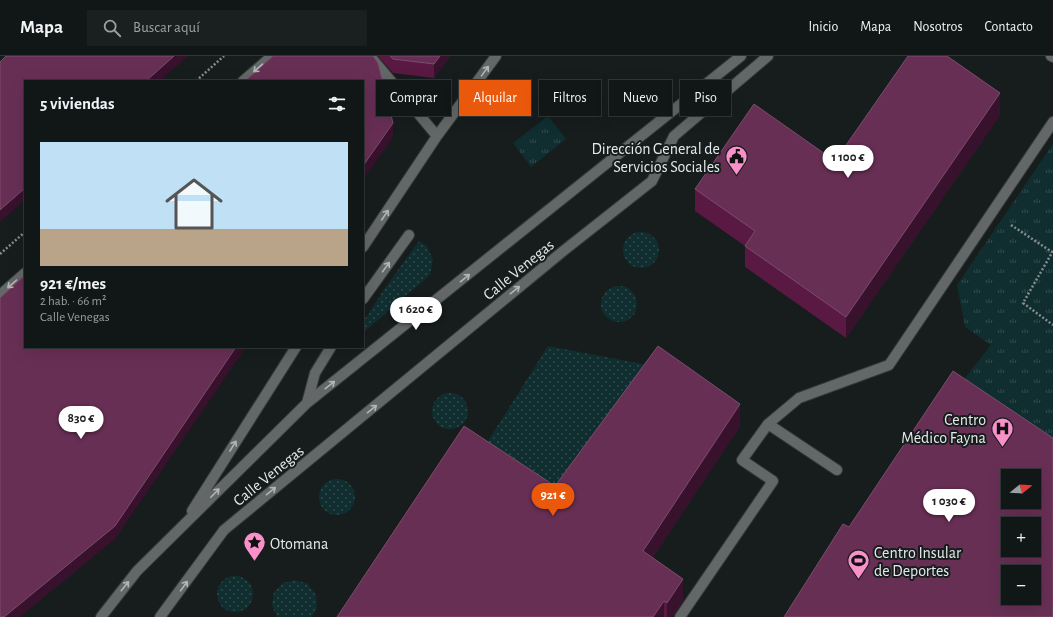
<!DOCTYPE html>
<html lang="es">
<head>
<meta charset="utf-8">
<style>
  :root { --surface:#111616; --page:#1a1f1f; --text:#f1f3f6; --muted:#9c9fa1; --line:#303535; --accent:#ea580c }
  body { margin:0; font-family:"Alegreya Sans",sans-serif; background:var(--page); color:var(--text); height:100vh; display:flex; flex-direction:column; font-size:15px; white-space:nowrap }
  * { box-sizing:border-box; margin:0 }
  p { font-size:13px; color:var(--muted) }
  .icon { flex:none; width:22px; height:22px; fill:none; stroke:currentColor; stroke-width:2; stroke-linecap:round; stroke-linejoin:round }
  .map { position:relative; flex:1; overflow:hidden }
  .details { position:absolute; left:24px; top:24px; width:340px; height:268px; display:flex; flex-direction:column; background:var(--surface); border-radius:0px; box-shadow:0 4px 16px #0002,0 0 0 1px var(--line) }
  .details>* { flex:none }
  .banner { position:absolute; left:376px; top:24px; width:380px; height:36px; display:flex; gap:8px }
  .needle { width:26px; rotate:72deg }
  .fabs { position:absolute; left:1001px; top:413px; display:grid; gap:8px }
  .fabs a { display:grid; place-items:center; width:40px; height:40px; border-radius:0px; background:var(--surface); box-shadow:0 4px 16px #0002,0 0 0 1px var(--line); font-size:20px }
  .price { position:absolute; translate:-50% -34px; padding:0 9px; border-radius:14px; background:#fff; color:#222; font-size:13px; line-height:26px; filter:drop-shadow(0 1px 2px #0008) }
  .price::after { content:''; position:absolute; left:50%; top:24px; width:12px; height:9px; margin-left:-6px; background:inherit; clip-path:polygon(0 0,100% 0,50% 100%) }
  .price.active { background:var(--accent); color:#fff }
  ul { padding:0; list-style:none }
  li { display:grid; align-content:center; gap:8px; height:212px; padding:0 16px }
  li span { display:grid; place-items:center; height:124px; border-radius:0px; color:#555 }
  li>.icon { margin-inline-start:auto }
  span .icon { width:72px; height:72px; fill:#fffc; stroke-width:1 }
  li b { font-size:17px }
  h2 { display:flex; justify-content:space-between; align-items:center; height:48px; padding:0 16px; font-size:17px }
  .chip { padding:0 14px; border-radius:0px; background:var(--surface); box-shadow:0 4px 16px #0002,0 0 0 1px var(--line); font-size:14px; line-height:36px }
  .chip.active { background:var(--accent); color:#fff }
  header { display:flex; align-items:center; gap:24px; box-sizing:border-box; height:56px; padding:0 20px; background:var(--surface); border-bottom:1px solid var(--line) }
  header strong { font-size:19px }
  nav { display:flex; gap:22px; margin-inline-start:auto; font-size:14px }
  .search { width:280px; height:36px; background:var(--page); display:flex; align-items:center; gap:10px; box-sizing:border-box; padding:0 14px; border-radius:0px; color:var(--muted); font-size:15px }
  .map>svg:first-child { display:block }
  .grass { fill:url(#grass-dots) }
  .park { fill:url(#park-tufts) }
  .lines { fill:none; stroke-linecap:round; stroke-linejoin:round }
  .minor-casing { stroke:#343a3a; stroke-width:12 }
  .path { stroke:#878c8c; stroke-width:2.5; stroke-dasharray:2 2; stroke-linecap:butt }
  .minor { stroke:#646767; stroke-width:10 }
  .wall { fill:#591943 }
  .shaded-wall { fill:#38112d }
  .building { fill:#682f55; stroke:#7b4c6c; fill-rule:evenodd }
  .oneway { stroke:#b1b5b5 }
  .labels { text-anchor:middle; stroke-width:4; stroke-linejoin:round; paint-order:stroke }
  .poi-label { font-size:16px; fill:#e5e9e9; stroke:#171d1d; text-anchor:end }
  .street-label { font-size:16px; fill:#e5e9e9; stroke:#171d1d }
</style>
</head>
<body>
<header>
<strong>Mapa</strong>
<div class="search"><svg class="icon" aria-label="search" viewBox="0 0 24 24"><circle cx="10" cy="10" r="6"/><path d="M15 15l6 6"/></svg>Buscar aquí</div>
<nav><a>Inicio</a><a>Mapa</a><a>Nosotros</a><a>Contacto</a></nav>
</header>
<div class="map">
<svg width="1053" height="561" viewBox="0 0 1053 561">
  <defs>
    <pattern id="grass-dots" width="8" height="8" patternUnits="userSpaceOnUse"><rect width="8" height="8" fill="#102e30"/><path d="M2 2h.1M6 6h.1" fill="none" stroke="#334c4e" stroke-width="1.8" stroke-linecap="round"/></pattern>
    <pattern id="park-tufts" width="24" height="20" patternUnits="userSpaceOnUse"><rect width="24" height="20" fill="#102e30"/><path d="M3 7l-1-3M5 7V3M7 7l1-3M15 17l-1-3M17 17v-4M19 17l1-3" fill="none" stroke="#334c4e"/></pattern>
  </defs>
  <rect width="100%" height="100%" fill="#171d1d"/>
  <path class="grass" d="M623 194a18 18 0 1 1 36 0a18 18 0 1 1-36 0Z
    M419,185L427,190L433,204L430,219L363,277V266L383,235Z
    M601 248a18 18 0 1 1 36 0a18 18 0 1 1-36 0Z
    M548,290L658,311L555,451L478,401Z
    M432 355a18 18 0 1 1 36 0a18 18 0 1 1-36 0Z
    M319 441a18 18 0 1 1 36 0a18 18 0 1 1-36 0Z
    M217 538a18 18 0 1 1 36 0a18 18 0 1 1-36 0Z
    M296,524L308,528L316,539L317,552L312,561H277L272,549L274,536L283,527Z"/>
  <path class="park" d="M548,60L566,83L531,111L513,87Z
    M1053,88V404L953,337L991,289L965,271L957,229Z"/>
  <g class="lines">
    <defs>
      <path id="minor" d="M370,0L437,80
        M1051,0L1053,1
        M243,25L272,0
        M363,191L437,80L496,0
        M0,239L25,217
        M363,243L409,179
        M307,347L315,317L331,291
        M837,414L768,368L799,342L889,309L1053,66
        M192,455L296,291
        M101,561L137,515L307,347L741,0
        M160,561L224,474L562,196L652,125L674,80L768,0
        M680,561L773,425L742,404L768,368"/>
    </defs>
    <use href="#minor" class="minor-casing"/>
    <path class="path" d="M196,25L224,0
      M1011,169L1052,196
      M1053,195L1023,247L1053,269
      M0,198L25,176"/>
    <use href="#minor" class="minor"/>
  </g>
  <path class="wall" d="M378,0H450L434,22L393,17Z
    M1000,59L846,282L745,211V190L695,155V133L835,105Z
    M740,370L653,501L683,544L672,561H337L555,430Z"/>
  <path class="shaded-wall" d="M174,0H188L160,25H146Z
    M440,0H450L434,22V8Z
    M1000,37V59L846,282V261Z
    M393,67V81L363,124V110Z
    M25,132V144L0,166V154Z
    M236,291H246L115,483L20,561H4Z
    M740,348V370L643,516V495Z
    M683,523V544L672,561H667V547Z
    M664,545V561H653Z"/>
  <path class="building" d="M6,0H174L146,25H25V132L0,154V6Z
    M273,0H373L378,7L393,67L363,110V25H245Z
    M390,0H440L434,8L393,3Z
    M908,0H947L1000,37L846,261L745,190L755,175L695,133L754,48L835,105Z
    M25,219V291H236L115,470L4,561H0V242Z
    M658,290L740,348L643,495L683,523L667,547L664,545L653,561H337L464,370L555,430Z
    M953,315L1053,382V561H784L843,468L849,471ZM1008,420H1034V446H1008ZM1008,468H1034V494H1008ZM1008,516H1034V542H1008Z"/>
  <defs><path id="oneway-shaft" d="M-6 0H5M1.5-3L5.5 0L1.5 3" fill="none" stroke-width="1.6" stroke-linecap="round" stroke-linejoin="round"/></defs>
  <g class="oneway">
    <use href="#oneway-shaft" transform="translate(258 12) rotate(139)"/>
    <use href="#oneway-shaft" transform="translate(485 15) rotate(-54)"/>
    <use href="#oneway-shaft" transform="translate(385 159) rotate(-56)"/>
    <use href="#oneway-shaft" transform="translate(386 211) rotate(-54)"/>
    <use href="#oneway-shaft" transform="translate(465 222) rotate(-39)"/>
    <use href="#oneway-shaft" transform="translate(12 228) rotate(139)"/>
    <use href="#oneway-shaft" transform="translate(515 234) rotate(-39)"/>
    <use href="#oneway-shaft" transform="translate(330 329) rotate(-38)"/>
    <use href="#oneway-shaft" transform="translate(372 353) rotate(-39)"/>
    <use href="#oneway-shaft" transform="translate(233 390) rotate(-58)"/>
    <use href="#oneway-shaft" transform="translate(271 435) rotate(-39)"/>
    <use href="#oneway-shaft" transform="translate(215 437) rotate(-45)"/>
    <use href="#oneway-shaft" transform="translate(125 530) rotate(-51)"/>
    <use href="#oneway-shaft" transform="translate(184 530) rotate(-54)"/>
  </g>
  <defs>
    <symbol id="civic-pin" viewBox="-11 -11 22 30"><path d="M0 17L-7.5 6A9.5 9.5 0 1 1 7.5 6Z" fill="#f990ca" stroke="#171d1d"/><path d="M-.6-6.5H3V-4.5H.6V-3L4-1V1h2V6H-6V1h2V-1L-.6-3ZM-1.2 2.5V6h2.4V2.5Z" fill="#111"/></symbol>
    <symbol id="hospital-pin" viewBox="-11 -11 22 30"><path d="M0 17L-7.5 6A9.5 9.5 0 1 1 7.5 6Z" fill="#f990ca" stroke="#171d1d"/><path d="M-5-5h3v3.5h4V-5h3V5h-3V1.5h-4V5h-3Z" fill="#111"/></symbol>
    <symbol id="sight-pin" viewBox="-11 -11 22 30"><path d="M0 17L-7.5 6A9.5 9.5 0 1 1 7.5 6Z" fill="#f990ca" stroke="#171d1d"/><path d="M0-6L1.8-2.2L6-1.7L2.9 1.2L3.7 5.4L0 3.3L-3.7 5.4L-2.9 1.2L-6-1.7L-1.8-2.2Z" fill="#111"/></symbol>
    <symbol id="stadium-pin" viewBox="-11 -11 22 30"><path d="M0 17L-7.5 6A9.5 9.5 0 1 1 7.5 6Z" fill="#f990ca" stroke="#171d1d"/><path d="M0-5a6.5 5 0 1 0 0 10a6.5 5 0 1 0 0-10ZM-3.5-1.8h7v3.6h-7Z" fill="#111"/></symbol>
  </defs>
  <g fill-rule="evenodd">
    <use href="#civic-pin" x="724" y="88" width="25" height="34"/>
    <use href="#hospital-pin" x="990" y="360" width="25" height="34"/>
    <use href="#sight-pin" x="242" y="474" width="25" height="34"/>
    <use href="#stadium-pin" x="846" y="492" width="25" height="34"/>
  </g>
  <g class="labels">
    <g class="poi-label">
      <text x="720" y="98">Dirección General de<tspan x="720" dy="18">Servicios Sociales</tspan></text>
      <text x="986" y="369">Centro<tspan x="986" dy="18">Médico Fayna</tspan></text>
      <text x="270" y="493" text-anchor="start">Otomana</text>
      <text x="874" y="502" text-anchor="start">Centro Insular<tspan x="874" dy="18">de Deportes</tspan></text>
    </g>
    <g class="street-label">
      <text transform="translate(518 213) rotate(-39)" y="6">Calle Venegas</text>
      <text transform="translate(268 419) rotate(-39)" y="6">Calle Venegas</text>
    </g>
  </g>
</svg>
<div class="fabs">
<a><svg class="needle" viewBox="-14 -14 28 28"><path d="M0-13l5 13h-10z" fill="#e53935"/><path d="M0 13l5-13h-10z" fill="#9c9fa1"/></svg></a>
<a>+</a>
<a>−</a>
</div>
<b class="price" style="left:848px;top:123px">1 100 €</b>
<b class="price" style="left:416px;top:275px">1 620 €</b>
<b class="price" style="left:81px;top:384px">830 €</b>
<b class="price active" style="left:553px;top:461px">921 €</b>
<b class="price" style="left:949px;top:467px">1 030 €</b>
<div class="banner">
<a class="chip">Comprar</a>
<a class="chip active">Alquilar</a>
<a class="chip">Filtros</a>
<a class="chip">Nuevo</a>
<a class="chip">Piso</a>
</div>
<section class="details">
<h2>5 viviendas<svg class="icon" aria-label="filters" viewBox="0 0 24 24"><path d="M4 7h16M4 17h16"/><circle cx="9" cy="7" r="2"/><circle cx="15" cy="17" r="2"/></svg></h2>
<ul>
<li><span style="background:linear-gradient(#bfe0f5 70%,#b9a48a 0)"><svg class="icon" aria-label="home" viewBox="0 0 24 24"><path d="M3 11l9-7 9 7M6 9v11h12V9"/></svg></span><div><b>921 €/mes</b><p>2 hab. · 66 m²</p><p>Calle Venegas</p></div></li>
</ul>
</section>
</div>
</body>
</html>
